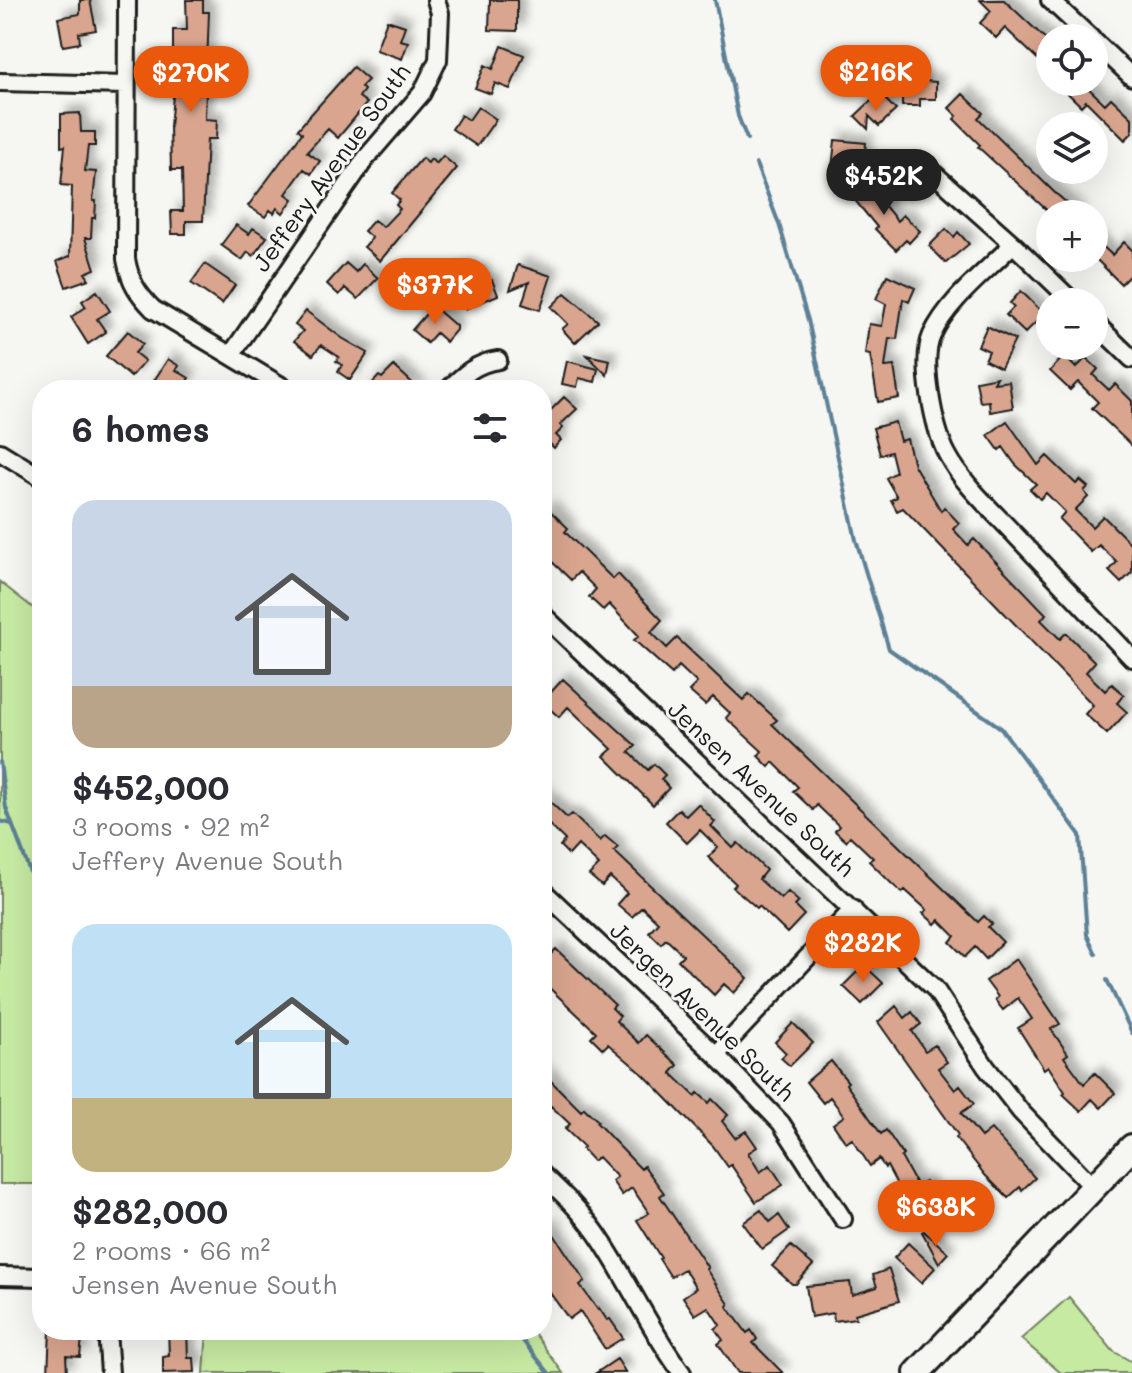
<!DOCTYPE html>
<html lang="en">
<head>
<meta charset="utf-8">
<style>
  :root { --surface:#fff; --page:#f2f2f3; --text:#2b2b33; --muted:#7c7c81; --accent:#ea580c }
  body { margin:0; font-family:Mali,sans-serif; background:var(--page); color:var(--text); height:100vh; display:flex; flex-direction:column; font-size:30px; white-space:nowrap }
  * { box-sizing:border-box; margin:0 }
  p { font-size:26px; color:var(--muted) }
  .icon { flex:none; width:44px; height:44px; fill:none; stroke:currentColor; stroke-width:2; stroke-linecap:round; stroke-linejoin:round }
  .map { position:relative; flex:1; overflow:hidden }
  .panel { position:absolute; left:32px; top:380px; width:520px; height:960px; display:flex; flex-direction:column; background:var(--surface); border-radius:32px; box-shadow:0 8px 32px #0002 }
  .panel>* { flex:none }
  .fabs { position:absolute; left:1036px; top:24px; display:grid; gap:16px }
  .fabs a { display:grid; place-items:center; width:72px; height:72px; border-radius:50%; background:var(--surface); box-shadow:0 8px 32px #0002; font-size:40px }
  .price { position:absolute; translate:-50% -68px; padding:0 18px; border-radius:28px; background:var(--accent); color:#fff; font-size:26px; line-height:52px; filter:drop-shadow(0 2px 4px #0008) }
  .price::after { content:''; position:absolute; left:50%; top:48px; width:24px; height:18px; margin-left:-12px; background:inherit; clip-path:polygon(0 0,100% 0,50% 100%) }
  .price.on { background:#222; color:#fff }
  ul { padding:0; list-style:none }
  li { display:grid; align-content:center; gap:16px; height:424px; padding:0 40px }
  li span { display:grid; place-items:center; height:248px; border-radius:24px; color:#555 }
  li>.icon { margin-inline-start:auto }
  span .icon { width:144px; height:144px; fill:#fffc; stroke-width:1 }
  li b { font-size:34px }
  h2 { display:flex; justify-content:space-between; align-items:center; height:96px; padding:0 40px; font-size:34px }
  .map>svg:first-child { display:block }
  .green { fill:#c7eaa3; stroke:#728360; stroke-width:2 }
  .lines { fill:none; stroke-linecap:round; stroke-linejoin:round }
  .stream { stroke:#5c8096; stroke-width:4 }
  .building { fill:#d9a58e; stroke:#1c1c1c; stroke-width:2; filter:url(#shadow) }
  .street-casing { stroke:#1c1c1c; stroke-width:22 }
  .secondary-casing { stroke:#1c1c1c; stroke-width:30 }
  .street { stroke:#f6f6f2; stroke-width:16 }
  .secondary { stroke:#f6f6f2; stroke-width:24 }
  .labels { text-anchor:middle; stroke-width:6; stroke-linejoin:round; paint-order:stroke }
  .street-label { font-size:24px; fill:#1c1c1c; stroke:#f6f6f2 }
</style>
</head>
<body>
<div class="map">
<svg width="1132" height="1373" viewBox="0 0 1132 1373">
  <defs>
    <filter id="shadow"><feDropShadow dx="7" dy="-7" stdDeviation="4" flood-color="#0004"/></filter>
  </defs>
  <rect width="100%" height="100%" fill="#f6f6f2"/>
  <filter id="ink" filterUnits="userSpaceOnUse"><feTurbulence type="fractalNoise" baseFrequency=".0125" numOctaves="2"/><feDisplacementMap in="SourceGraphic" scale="16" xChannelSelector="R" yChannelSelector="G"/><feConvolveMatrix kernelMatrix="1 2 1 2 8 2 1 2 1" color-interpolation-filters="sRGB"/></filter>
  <g filter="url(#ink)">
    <path class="green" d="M0,582L42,615V1184H0Z
      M1069,1297L1113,1351L1132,1362V1373H1061L1021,1339Z
      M207,1330H532L563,1373H204Z"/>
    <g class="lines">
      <path class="stream" d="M715,0L738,116L747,139
        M756,164L779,224L808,320L856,540L889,649L1001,728L1080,835L1087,935L1096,954
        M0,762L6,808L42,904
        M0,821L12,824
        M1107,980L1132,1033
        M514,1330L549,1373"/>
    </g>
    <path class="building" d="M80,0H90L96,30L79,33L80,43L63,46L58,18L80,14Z
      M186,0H203V12H209L205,119L217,120L216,139H207L203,221H186V234H172L171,211H183L182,170H171L170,126L175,76H173V30H187Z
      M490,0H517V31L489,30Z
      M980,0H1004L1050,43V71L1005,28L996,38L980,23L991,11Z
      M387,20L405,26L400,40L408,42L402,59L376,50Z
      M502,46L524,55L510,89L495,83L491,94L475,88L485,65L493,69Z
      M353,67L368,80L361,87L364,90L359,97L367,103L338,138L328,129L307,152L320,161L311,174L304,169L286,194L293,199L283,213L277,208L274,213L270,210L265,217L248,206L302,133L298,129Z
      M902,79L936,82V99H920V106H902Z
      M1056,82H1082L1105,104L1111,98L1132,118V133L1125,140L1086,101L1081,106Z
      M963,94L983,113L978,118L1054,192L1080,214H1051L978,147L980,145L954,119L957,116L949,108Z
      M884,98L896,110L879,126L869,116L868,129L855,116L872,100L877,105Z
      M478,107L496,119L477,146L452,129L461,115L469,120Z
      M80,113L81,132H95V146H88L85,171L96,172L93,201H96L95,218H92L91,238H85L95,269L85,273L89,279L66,287L57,261L70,256L72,186L61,185L65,146L61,147V114Z
      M835,140L866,143L864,161L848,159L858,172L832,169Z
      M443,156L457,168L380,261L364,247L372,238L364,231L374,220L383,227L400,209L396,205L400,200L392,193L422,158L428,163L431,159L436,164Z
      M864,180L897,221L903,215L920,231L909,243L906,240L896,250L875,229L877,227L849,193Z
      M236,225L249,234L253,228L267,237L253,256L248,252L242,260L221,245Z
      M946,229L954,237L958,232L969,244L946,263L929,246Z
      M1094,238L1112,255L1124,242L1132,250V273L1121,284L1094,257Z
      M346,263L356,272L363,264L378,278L358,299L345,288L339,295L327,284Z
      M205,264L235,285L222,304L191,283Z
      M518,265L551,276L540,310L522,304L529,282L510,290Z
      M467,266L471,274L480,270L486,282L492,280L498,295L465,309L451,273Z
      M887,275L915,288L909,302L903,299L897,339L889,338L885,367L894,366L899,398L878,402L870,355L865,354L869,324L882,326L886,304L876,299Z
      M97,291L110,311L97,319L106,332L88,344L71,317L86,307L82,301Z
      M1021,291L1044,314L1025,333L1006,315L1014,307L1010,303Z
      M565,293L598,321L575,343L562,329L568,324L551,307Z
      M433,306L456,326V330L446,342L436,333L427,343L412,330Z
      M306,311L342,338L368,353L350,380L338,372L342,365L336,361L339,357L321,345L313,355L294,341L303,331L295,325Z
      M987,326L1015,340L1001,368L985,360L989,351L978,346Z
      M128,331L143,344L135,353L145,361L131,377L106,356Z
      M587,355L610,360L607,375Z
      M1064,356L1076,368L1086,358L1098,369L1093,375L1109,390L1115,384L1132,401V446L1092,408L1098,402L1078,382L1070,390L1050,371Z
      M168,359L179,366L176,370L189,378L181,390H148Z
      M567,361L598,369L595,382L579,378L577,387L562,384Z
      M394,366L420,390H366L379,376L382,378Z
      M997,377L994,383L1009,381L1013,408L990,412L989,401L980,402L976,381Z
      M564,397L577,409L560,425L563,428L556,435L561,440L554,448L542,436V407L548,413Z
      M1007,421L1038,465L1047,456L1076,484L1080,480L1088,487L1084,491L1088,497L1075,510L1092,527L1103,516L1132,545V572L1121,583L1109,571L1117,562L1099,545L1091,552L1059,519L1065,512L1046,493L1040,499L1030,489L1036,484L1015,464L1003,447L999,450L988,435Z
      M895,422L900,441L907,439L914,465L941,511L944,507L959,523L953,529L968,545L974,539L1046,614L1041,620L1060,639L1066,633L1095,662L1086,672L1105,691L1112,684L1124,695L1117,703L1127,712L1107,734L1085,714L1093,705L903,508L897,511L891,500L897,497L886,478L896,472L891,452L880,455L873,428Z
      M547,508L568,528L565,532L613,579L618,574L662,620L651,632L667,648L677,638L743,700L749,694L777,720L772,724L978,922L984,916L992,924L988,927L1003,942L986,959L975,947L965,957L950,942L955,936L939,920L935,924L923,913L927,910L905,890L902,893L890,882L869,861L873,858L850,836L846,841L835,831L839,826L817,805L813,810L793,791L798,787L773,762L769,767L758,756L762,751L726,718L730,713L713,697L705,705L689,691L697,683L679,666L672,674L634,640L639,636L609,604L603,610L589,597L596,589L579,572L571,580L542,552V514Z
      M563,679L636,746L629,752L648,770L654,764L665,775L661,779L669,788L653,805L604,756L612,749L568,707L559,717L542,702Z
      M542,794L567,818L572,814L600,841L605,836L618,847L614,851L748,978L734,993L724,984L714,995L678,960L683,955L666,939L661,944L649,932L658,922L642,907L632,917L617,904L627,893L610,877L602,886L589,875L599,865L578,845L569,855L560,846L565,840L542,818Z
      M698,804L715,822L711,826L733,848L738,843L766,870L759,879L781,899L788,892L799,902L795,906L804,915L787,933L759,906L757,908L733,887L736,884L708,857L718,848L700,830L687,843L666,822L679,809L686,816Z
      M556,949L615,1005L612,1008L620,1016L616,1021L639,1043L646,1035L678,1065L671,1073L695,1096L698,1093L709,1103L712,1099L728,1115L722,1121L735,1138L746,1131L757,1147L748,1153L760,1172L770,1165L783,1185L756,1202L731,1165L728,1167L713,1146L645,1076L608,1044L603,1049L591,1037L596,1032L542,981V963Z
      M1016,959L1060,1024L1051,1029L1068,1054L1064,1057L1084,1084L1095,1073L1115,1093L1101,1108L1092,1099L1081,1111L1063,1094L1065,1092L1048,1066L1044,1069L1018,1028L1032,1019L1018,998L1003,1010L995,1000L998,997L986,981Z
      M864,965L883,983L862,1004L843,986Z
      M896,1006L905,1018L912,1012L921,1024L912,1031L925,1051L935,1045L947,1062L938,1068L955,1090L960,1086L974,1104L961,1113L981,1137L991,1129L1035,1178L1022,1190L1020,1187L1008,1198L985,1175L956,1138L958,1135L878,1022Z
      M793,1023L813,1043L790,1066L781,1058L786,1053L775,1042Z
      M831,1061L848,1082L846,1084L881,1134L886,1130L903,1155L901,1157L917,1186L925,1182L933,1196L930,1198L934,1206L914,1216L887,1166L885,1168L879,1159L870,1166L852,1139L846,1143L833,1124L844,1116L830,1097L823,1103L806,1082Z
      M542,1072L581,1111L584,1108L598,1121L596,1122L641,1169L644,1166L664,1193L660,1196L708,1268L706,1269L729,1304L727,1306L747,1333L751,1330L757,1339L753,1343L783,1373H738L718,1344L723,1340L715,1329L720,1325L708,1307L695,1315L683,1297L696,1288L684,1269L671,1277L659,1259L661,1258L637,1220L649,1213L632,1188L622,1195L612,1181L617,1177L598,1157L593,1161L582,1149L584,1147L565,1129L570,1124L551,1106L548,1110L542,1104Z
      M761,1210L770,1222L779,1215L789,1230L762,1249L743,1223Z
      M549,1227L585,1281L580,1285L598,1310L599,1308L607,1320L610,1319L623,1338L605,1349L580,1311L569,1319L542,1282V1232Z
      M924,1231L948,1253L939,1263L922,1232Z
      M908,1243L935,1268L921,1283L894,1258Z
      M791,1246L813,1265L796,1284H792L772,1266Z
      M889,1269L899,1301L855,1314L856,1318L834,1321L833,1313L811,1317L806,1286L850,1282L852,1295L877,1287L873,1275Z
      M50,1330H67L66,1336L82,1338L80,1357L66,1356L67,1373H48Z
      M168,1330H187L188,1358H194L195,1372L163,1373V1357L169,1356Z
      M617,1359L626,1373H596Z"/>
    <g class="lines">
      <defs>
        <path id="street" d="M127,0L126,259C130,281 137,293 153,309L288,390
          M1050,0L1091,38
          M1094,41L1132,77
          M0,82L126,85
          M921,162L1013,244L1073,302
          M1013,244C986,272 949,299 932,335C920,361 934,429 947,454C964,486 994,512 1018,538C1056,578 1094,618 1132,658
          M1094,322L1132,359
          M231,355L366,158L422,93L438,60L440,13L436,0
          M448,390C463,375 476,363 498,360
          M0,452L42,478
          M542,614L935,989L986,1067L1021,1112L1094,1188
          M542,890L716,1055L781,1123L843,1219
          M716,1055L853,909
          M542,1174C562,1193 581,1211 597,1234C628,1279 649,1329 682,1373
          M0,1276L42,1277
          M107,1330L110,1373"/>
        <path id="secondary" d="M917,1373L1132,1147"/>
      </defs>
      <use href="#street" class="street-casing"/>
      <use href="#secondary" class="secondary-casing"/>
      <use href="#street" class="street"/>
      <use href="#secondary" class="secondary"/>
    </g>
  </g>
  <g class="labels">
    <g class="street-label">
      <text transform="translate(332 168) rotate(-54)" y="8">Jeffery Avenue South</text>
      <text transform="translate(761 789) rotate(43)" y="8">Jensen Avenue South</text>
      <text transform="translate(702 1012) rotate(44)" y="8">Jergen Avenue South</text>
    </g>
  </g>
</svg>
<div class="fabs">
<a><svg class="icon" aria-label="locate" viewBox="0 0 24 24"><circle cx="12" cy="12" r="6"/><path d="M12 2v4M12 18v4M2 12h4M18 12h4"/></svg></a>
<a><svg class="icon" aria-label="layers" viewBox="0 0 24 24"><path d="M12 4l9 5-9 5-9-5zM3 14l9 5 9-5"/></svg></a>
<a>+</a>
<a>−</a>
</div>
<b class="price" style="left:876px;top:113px">$216K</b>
<b class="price" style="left:191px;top:114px">$270K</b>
<b class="price on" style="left:884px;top:217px">$452K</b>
<b class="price" style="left:435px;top:326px">$377K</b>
<b class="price" style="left:863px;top:984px">$282K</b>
<b class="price" style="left:936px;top:1248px">$638K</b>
<section class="panel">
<h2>6 homes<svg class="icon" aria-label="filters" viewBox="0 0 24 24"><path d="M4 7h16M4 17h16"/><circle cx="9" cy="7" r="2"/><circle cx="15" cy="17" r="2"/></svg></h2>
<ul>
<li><span style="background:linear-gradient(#c9d6e8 75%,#b9a48a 0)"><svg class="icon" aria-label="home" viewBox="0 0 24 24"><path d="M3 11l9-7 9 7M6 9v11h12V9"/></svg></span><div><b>$452,000</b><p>3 rooms · 92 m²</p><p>Jeffery Avenue South</p></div></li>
<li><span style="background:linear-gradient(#bfe0f5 70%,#c2b280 0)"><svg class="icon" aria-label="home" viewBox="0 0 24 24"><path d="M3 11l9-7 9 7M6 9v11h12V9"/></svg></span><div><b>$282,000</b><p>2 rooms · 66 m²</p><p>Jensen Avenue South</p></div></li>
</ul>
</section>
</div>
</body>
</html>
